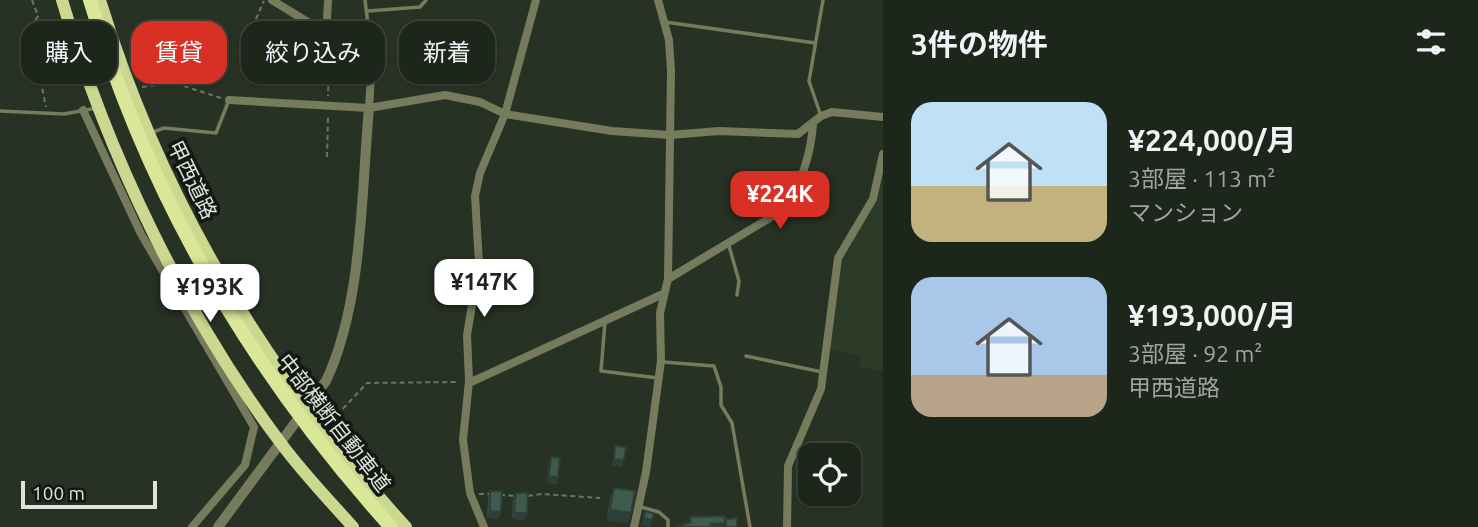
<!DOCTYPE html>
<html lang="ja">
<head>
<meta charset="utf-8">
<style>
  :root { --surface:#1d261b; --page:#2a3228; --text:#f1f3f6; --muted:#a0a5a3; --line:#3b433a; --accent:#d93025 }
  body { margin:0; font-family:Ubuntu,"Noto Sans JP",sans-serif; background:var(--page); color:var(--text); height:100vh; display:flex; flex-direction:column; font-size:26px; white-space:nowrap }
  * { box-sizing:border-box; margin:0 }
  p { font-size:23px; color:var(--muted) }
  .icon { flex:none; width:38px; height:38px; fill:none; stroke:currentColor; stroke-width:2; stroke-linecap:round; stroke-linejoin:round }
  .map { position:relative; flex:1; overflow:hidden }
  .sheet { display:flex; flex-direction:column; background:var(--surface); width:595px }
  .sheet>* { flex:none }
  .hud { position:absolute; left:21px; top:21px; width:665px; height:63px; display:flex; gap:14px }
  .fabs { position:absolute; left:798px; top:443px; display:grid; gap:14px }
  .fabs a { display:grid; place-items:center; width:63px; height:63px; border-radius:14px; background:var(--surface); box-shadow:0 2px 5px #0004,0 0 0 2px var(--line); font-size:35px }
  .scale { position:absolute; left:21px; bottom:18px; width:136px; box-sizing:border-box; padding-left:7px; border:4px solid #dde4db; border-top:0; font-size:19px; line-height:24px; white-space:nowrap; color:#dde4db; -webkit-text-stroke:5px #131812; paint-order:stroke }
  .price { position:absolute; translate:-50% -60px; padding:0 16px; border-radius:14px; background:#fff; color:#222; font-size:23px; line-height:46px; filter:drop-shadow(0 2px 4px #0008) }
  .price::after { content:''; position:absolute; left:50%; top:42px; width:21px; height:16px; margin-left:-10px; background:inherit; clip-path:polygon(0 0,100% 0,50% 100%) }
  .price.on { background:var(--accent); color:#fff }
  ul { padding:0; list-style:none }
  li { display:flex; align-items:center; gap:21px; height:175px; padding:0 28px }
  li span { display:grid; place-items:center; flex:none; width:196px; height:140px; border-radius:21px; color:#555 }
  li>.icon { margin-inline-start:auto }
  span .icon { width:84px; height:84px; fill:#fffc; stroke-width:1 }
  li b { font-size:30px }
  h2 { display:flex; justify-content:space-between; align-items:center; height:84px; padding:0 28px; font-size:30px }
  .pill { padding:0 24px; border-radius:21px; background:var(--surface); box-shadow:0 2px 5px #0004,0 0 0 2px var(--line); font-size:24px; line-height:63px }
  .pill.on { background:var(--accent); color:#fff }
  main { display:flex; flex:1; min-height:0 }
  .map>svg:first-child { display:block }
  .built { fill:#2b3b27 }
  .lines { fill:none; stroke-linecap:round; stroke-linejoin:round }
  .path { stroke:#6b7568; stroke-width:2; stroke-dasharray:5 3.5; stroke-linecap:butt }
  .service { stroke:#767b5d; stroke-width:3.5 }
  .minor { stroke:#767b5d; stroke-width:8 }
  .tertiary { stroke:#767b5d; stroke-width:10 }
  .trunk { stroke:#ccd790; stroke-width:12 }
  .motorway-bridge { stroke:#dae698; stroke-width:14 }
  .wall { fill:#364e43 }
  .shaded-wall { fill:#2c4037 }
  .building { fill:#3f5b4e; stroke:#2c4037; stroke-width:2 }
  .labels { text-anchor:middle; stroke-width:7; stroke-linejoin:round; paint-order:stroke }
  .street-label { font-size:21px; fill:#dde4db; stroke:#131812 }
</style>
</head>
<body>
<main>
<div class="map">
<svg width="883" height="527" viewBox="0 0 883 527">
  <rect width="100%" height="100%" fill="#273224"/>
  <path class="built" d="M883,174V371L859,367L860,355L829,350L840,257L877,202Z"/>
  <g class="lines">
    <path class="path" d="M32,0L38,16L30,28L46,107
      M242,50L264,1
      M295,50L329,63L328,96
      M142,87L174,83L221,98
      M327,157L328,116
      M337,415L367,383L459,382
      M479,494H491
      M500,495L516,496
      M528,496L542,494L600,498"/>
    <path class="service" d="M365,0L372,57
      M368,11L420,7L426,0
      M665,22L815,43
      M0,111L64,114L97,108
      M821,116L809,81L823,0
      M153,132L164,128L216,133L229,100
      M729,246L739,281L737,295
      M605,322L601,371L658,378
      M746,356L822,372
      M663,362L714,366L721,387V405L732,423L750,527
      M641,507L659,512L668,520V527"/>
    <path class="minor" d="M272,0L311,24L331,32L339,42L363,51L372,59L369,108
      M328,0L327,21L331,32
      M229,100L369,108L445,95L480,102L505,114L612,131L670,135L719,131L798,134L821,116L832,112L883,117
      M83,110L141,234L254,427L245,465L192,527
      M668,279L783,210C801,187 811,153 813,124
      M469,383L663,294
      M484,527L470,493L463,440L469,381L467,335L479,264L475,196L480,173L505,114L536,0
      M634,527L646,472L661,361L660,313L668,279L671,71L669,40L658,0
      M787,527L788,466L821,389L838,258L873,199L883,154"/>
    <path class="tertiary" d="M218,527L326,381C363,302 361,196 369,108"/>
    <path class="trunk" d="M62,0C107,153 184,314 280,442C302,472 328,499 353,527
      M100,0C161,199 266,374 406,527"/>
    <path class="motorway-bridge" d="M90,0C149,197 253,374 391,527"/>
  </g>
  <path class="wall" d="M551,457L558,477L556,484L547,483L549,464Z
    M614,488L631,513L628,523L607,520L610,498Z
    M490,491L498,519L487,518L488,497Z
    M516,493L524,520L512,519L513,500Z"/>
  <path class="shaded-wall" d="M614,459L624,460L622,467L611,465Z
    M549,476L558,477L556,484L547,483Z
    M610,510L631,513L628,523L607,520Z
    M490,511L501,512L498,519L487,518Z
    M514,513H527L524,520L512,519Z
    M644,518L652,520L650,527L641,525Z
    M725,523L723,527H710L711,524Z"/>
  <path class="building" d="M615,446L626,447L624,460L614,459Z
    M551,457L560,458L558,477L549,476Z
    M614,488L635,491L631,513L610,510Z
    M490,491H502L501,512L490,511Z
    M516,493H528L527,513H514Z
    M645,511L654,514L652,520L644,518Z
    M724,516L725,523L711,524V527H677L691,522L690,517Z
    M737,518V527H726V519Z"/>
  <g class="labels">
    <g class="street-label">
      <text transform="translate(192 180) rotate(64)" y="7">甲西道路</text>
      <text transform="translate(334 423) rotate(52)" y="7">中部横断自動車道</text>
    </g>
  </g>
</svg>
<div class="fabs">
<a><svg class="icon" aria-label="locate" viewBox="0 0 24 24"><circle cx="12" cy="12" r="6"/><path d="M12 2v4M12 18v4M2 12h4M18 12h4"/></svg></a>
</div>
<div class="scale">100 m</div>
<b class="price on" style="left:780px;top:231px">¥224K</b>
<b class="price" style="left:484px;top:319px">¥147K</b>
<b class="price" style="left:210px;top:324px">¥193K</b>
<div class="hud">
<a class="pill">購入</a>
<a class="pill on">賃貸</a>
<a class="pill">絞り込み</a>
<a class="pill">新着</a>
</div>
</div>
<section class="sheet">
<h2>3件の物件<svg class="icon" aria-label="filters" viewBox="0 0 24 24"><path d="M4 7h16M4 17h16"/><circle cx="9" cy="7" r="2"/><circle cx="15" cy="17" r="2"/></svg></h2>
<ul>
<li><span style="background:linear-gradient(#bfe0f5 60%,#c2b280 0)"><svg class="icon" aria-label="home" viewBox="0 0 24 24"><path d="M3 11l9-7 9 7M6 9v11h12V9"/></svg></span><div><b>¥224,000/月</b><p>3部屋 · 113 m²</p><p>マンション</p></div></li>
<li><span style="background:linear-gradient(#a9c7e8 70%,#b9a48a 0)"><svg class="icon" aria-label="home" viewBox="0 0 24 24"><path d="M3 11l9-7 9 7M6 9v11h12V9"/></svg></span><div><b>¥193,000/月</b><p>3部屋 · 92 m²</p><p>甲西道路</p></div></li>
</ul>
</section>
</main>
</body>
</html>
